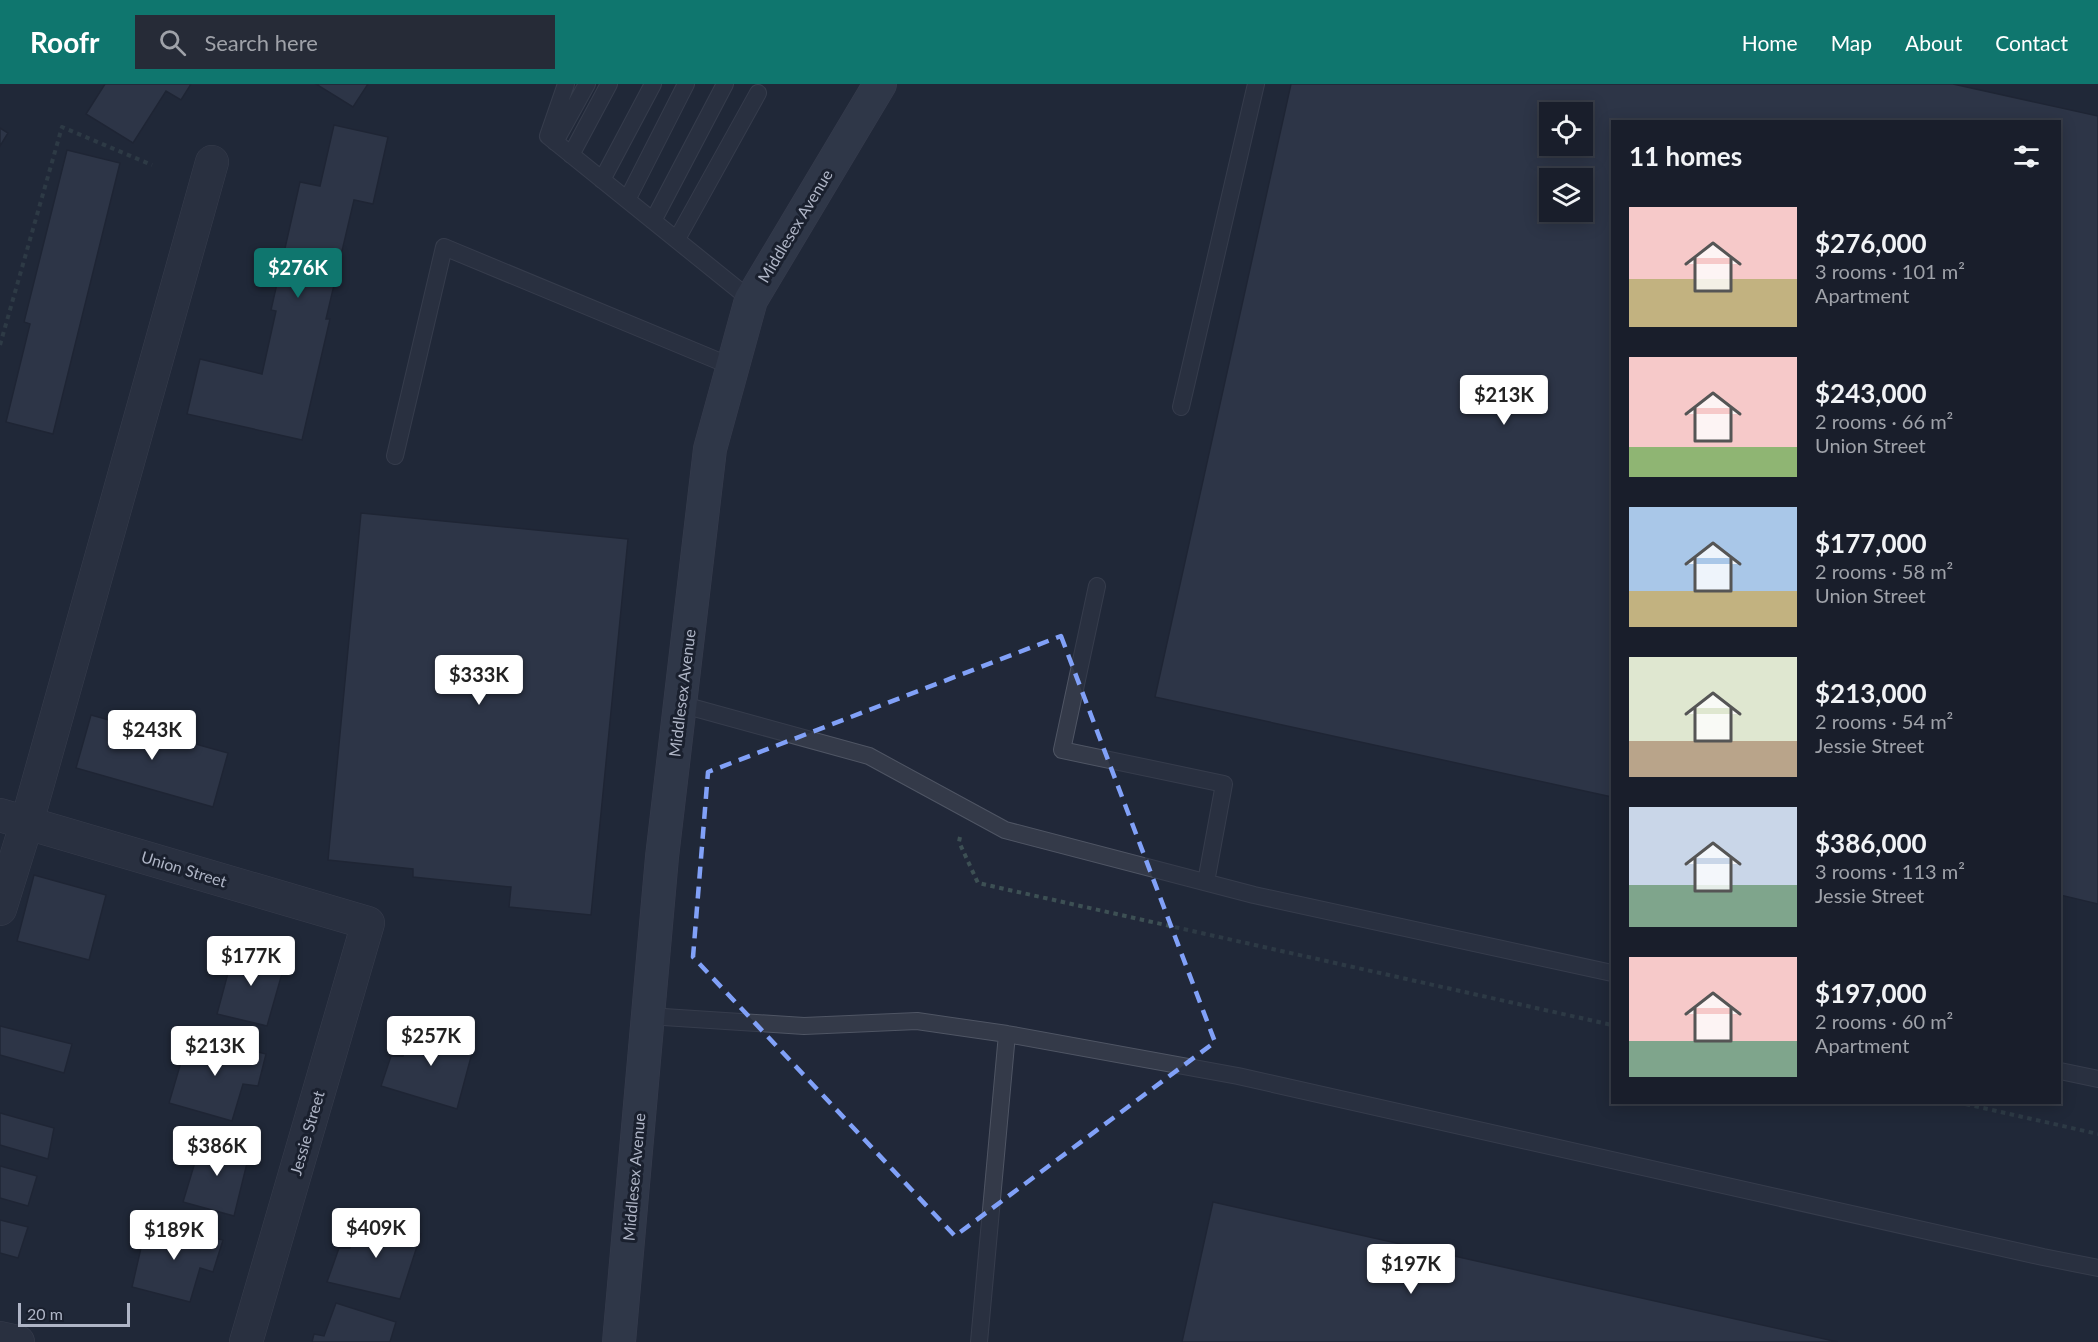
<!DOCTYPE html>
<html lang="en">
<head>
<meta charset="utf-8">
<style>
  :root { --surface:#191e2b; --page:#262b37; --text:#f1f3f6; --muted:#9fa2a9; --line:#373c47; --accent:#0f766e }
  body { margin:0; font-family:Lato,sans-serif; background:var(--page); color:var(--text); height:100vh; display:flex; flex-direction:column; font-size:22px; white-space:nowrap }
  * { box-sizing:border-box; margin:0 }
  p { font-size:20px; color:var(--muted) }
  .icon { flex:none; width:33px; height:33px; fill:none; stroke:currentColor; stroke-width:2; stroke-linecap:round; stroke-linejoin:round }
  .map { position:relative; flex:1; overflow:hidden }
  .side { position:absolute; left:1611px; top:36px; width:450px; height:984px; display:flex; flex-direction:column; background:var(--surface); border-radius:0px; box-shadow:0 3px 15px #0003,0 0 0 2px var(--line) }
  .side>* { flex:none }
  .fabs { position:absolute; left:1539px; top:18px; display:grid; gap:12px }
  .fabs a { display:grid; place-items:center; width:54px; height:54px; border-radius:0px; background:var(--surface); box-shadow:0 3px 15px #0003,0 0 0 2px var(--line); font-size:30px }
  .scale { position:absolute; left:18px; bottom:15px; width:112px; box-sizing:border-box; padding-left:6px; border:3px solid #afb5c6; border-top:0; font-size:16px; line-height:21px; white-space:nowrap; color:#afb5c6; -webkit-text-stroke:4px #1a202e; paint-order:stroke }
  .price { position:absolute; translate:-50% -51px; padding:0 14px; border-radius:6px; background:#fff; color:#222; font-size:20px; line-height:39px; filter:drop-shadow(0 2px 3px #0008) }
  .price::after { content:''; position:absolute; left:50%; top:36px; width:18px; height:14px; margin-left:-9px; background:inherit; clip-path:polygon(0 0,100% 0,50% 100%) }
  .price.active { background:var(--accent); color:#fff }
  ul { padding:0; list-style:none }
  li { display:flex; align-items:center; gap:18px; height:150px; padding:0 18px }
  li span { display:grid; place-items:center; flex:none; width:168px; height:120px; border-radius:0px; color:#555 }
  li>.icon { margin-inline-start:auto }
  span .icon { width:72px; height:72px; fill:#fffc; stroke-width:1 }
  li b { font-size:26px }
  h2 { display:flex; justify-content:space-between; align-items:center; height:72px; padding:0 18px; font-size:26px }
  header { display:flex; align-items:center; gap:36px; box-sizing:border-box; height:84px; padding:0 30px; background:var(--accent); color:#fff }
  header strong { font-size:28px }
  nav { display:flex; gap:33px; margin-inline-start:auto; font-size:21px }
  .search { width:420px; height:54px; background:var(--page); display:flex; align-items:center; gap:15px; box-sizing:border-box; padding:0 21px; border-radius:0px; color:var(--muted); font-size:22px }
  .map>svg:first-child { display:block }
  .building { fill:#3d4659; stroke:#1c2230; stroke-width:1.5; fill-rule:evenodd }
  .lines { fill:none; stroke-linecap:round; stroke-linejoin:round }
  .service-casing { stroke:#4f5564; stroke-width:18 }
  .minor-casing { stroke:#4f5564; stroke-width:34 }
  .secondary-casing { stroke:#4f5564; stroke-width:34 }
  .path { stroke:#3d5054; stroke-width:4; stroke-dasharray:4.5 4.5; stroke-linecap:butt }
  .service { stroke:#343a49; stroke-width:16 }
  .minor { stroke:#343a49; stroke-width:33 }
  .secondary { stroke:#42495c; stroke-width:33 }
  .marked { fill:none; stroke:#81a1f8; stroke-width:4.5; stroke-dasharray:12 8; stroke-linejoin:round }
  .labels { text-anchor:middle; stroke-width:6; stroke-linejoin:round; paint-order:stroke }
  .street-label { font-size:16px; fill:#afb5c6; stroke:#1a202e }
</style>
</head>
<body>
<header>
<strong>Roofr</strong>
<div class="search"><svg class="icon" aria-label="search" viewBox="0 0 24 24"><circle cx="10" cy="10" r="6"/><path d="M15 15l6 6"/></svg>Search here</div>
<nav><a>Home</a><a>Map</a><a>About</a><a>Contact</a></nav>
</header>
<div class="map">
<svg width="2098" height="1258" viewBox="0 0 2098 1258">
  <rect width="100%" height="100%" fill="#212839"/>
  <path class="building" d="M105,0H191L181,16L166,7L133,59L86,30Z
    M316,0H368L353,23Z
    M1291,0H1953L2098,32V820L2060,811V38H1612V713L1155,613ZM1550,28H1582V62H1550ZM1550,94H1582V128H1550Z
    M334,41L388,53L373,120L354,116L326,235H330L302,356L187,330L200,275L262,290L276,227L271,226L300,98L320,102Z
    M0,44L8,49L0,62Z
    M67,66L120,79L53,350L6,338L30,240L24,238Z
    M361,429L628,455L591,831L509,823L511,803L413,793V785L328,776Z
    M91,631L228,669L213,723L76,684Z
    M34,791L106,811L89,876L17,857Z
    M235,863L285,879L267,942L217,930Z
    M412,941L475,958L457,1025L381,1002L391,972H403Z
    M0,942L72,960L64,989L0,971Z
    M189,951L266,970L258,1002L243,1000L232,1037L169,1019Z
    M0,1029L54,1044L48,1075L0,1061Z
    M202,1055L250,1067L234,1132L183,1118Z
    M0,1082L37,1092L28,1122L0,1114Z
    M1213,1118L1838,1258H1182Z
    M357,1132L421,1150L400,1215L327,1198L339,1164H350Z
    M0,1136L28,1143L18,1174L0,1169Z
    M147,1138L223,1156L213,1188L200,1184L190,1218L132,1203Z
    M336,1219L396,1238L390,1258H312L314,1250L324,1252Z"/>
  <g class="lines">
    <defs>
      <path id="service" d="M566,0L548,52L751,216
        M555,58L587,0
        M571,71L609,0
        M602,96L653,0
        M627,116L686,0
        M653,137L725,0
        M677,155L758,9
        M1181,323L1256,0
        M395,372L444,163L733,283
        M1097,502L1062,666L1224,700L1206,798
        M680,620L869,672L1005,746L1254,811L1612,889
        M648,932L804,942L917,937L1007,950L1238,992L2043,1173L2098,1184
        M2060,987L2098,995
        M979,1258L1007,950"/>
      <path id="minor" d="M0,731L368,839L246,1258
        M0,825L27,738L212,78
        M0,1254L18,1258"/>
      <path id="secondary" d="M619,1258L662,773L710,365L751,216L880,0"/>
    </defs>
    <use href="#service" class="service-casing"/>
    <use href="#minor" class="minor-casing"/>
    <use href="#secondary" class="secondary-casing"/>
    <path class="path" d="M0,261L62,43L152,81
      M960,753L959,758L978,799L1612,941
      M1957,1018L2098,1050"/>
    <use href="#service" class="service"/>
    <use href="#minor" class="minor"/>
    <use href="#secondary" class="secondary"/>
  </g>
  <path d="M0 0H2098V1258H0ZM1061,552L1215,958L955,1152L693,873L708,688Z" fill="#212839" fill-opacity=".55" fill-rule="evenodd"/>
  <path class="marked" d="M1061,552L1215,958L955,1152L693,873L708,688Z"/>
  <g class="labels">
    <g class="street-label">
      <text transform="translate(795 142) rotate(-59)" y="6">Middlesex Avenue</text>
      <text transform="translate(682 609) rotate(-83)" y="6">Middlesex Avenue</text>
      <text transform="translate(184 785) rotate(17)" y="6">Union Street</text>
      <text transform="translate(307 1049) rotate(-74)" y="6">Jessie Street</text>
      <text transform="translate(634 1093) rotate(-85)" y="6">Middlesex Avenue</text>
    </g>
  </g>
</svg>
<div class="fabs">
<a><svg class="icon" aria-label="locate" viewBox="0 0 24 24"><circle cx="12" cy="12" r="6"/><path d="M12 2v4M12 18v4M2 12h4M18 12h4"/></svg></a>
<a><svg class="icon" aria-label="layers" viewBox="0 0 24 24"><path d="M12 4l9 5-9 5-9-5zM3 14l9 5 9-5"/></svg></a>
</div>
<div class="scale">20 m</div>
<b class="price active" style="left:298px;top:215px">$276K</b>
<b class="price" style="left:1504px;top:342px">$213K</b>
<b class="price" style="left:479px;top:622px">$333K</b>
<b class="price" style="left:152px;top:677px">$243K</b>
<b class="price" style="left:251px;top:903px">$177K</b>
<b class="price" style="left:431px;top:983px">$257K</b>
<b class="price" style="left:215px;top:993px">$213K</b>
<b class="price" style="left:217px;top:1093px">$386K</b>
<b class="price" style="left:376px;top:1175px">$409K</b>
<b class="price" style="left:174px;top:1177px">$189K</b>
<b class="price" style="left:1411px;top:1211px">$197K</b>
<section class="side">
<h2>11 homes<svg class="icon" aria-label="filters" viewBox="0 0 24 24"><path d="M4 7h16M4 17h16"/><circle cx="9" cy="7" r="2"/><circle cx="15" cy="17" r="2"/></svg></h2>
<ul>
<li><span style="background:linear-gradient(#f6c9c9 60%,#c2b280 0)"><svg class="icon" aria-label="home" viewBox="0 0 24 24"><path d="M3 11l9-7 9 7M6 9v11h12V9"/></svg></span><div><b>$276,000</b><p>3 rooms · 101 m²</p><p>Apartment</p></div></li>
<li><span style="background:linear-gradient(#f6c9c9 75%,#8fb573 0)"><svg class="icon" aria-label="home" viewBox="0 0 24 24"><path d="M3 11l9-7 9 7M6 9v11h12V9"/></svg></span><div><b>$243,000</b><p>2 rooms · 66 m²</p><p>Union Street</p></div></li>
<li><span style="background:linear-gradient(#a9c7e8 70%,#c2b280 0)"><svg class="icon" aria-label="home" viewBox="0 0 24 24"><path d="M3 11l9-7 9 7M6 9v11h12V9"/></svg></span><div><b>$177,000</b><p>2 rooms · 58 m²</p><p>Union Street</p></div></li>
<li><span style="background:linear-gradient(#dfe7d0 70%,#b9a48a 0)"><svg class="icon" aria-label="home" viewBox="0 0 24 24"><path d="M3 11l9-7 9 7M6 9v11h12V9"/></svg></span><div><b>$213,000</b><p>2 rooms · 54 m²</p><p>Jessie Street</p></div></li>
<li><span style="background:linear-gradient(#c9d6e8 65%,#7fa58c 0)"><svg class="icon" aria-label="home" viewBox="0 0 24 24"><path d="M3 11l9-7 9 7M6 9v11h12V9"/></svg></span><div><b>$386,000</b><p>3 rooms · 113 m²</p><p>Jessie Street</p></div></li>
<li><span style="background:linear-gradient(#f6c9c9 70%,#7fa58c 0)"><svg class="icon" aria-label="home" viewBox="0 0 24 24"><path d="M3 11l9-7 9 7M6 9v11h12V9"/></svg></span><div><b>$197,000</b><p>2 rooms · 60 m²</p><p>Apartment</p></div></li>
</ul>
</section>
</div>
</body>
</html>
